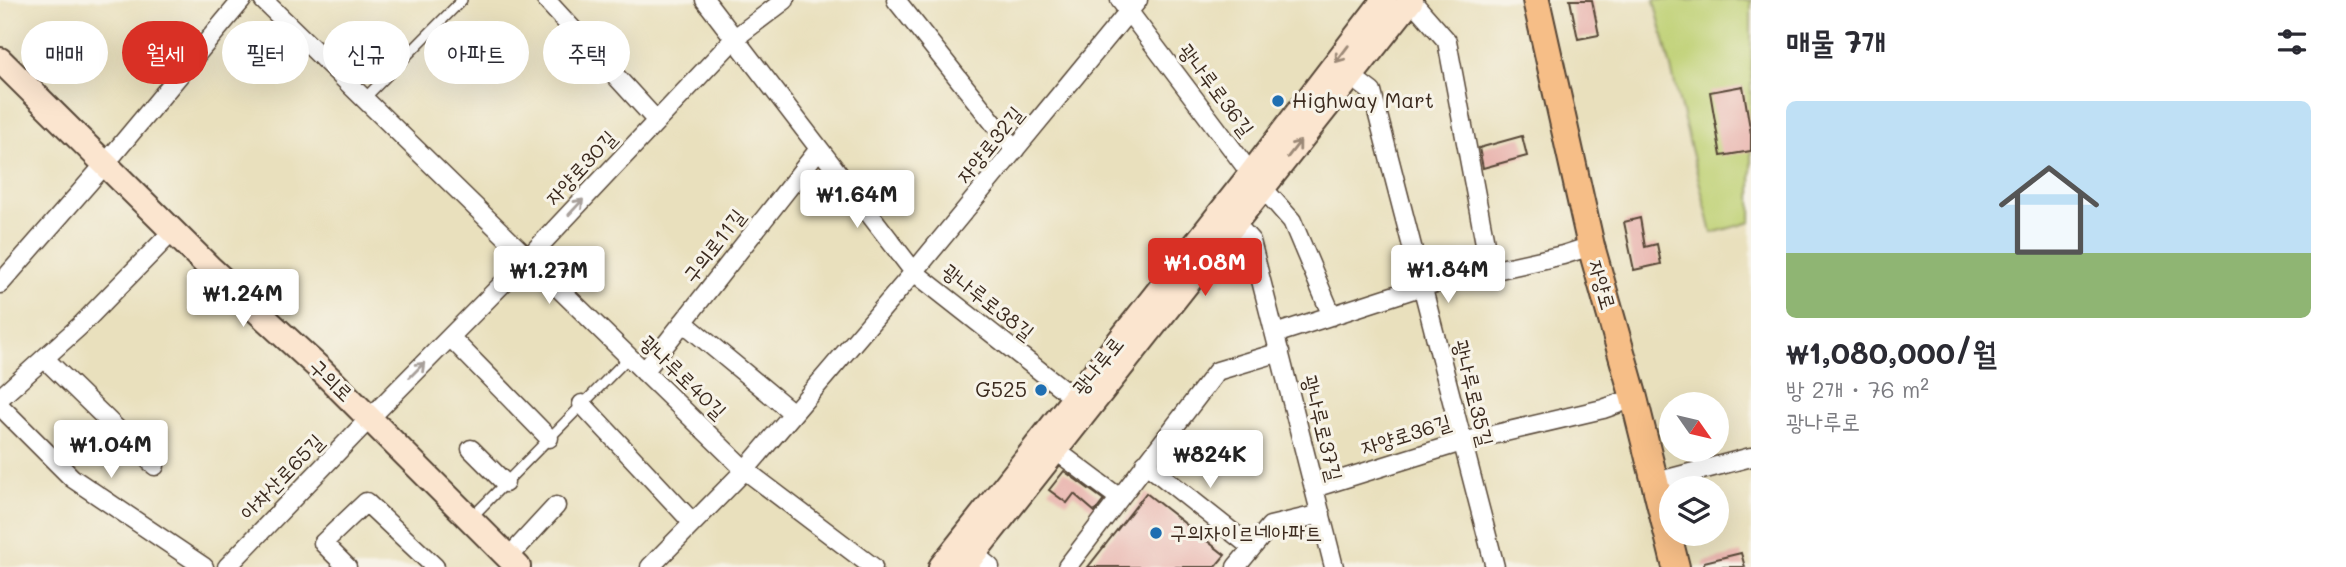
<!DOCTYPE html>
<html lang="ko">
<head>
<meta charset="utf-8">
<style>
  :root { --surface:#fff; --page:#f7f7f7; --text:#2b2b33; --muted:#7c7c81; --line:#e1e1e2; --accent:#d93025 }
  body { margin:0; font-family:Mali,"Poor Story",sans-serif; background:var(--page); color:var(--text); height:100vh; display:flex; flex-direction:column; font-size:26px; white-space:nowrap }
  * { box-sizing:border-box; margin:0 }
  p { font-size:23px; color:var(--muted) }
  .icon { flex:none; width:38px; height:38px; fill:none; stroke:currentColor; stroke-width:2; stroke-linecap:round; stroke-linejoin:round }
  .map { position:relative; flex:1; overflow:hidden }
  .sheet { display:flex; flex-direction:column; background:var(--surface); width:595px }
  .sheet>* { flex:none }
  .top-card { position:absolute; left:21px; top:21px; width:665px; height:63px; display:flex; gap:14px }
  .needle { width:46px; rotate:124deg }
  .tools { position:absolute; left:1659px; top:392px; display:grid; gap:14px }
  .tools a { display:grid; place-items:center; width:70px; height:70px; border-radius:50%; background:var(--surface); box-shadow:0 7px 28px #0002; font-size:35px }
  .price { position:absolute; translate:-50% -60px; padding:0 16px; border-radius:7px; background:#fff; color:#222; font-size:23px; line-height:46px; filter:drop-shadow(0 2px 4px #0008) }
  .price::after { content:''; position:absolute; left:50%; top:42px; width:21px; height:16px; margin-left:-10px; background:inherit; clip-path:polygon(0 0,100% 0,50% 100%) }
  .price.current { background:var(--accent); color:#fff }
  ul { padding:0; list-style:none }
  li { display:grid; align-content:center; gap:14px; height:371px; padding:0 35px }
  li+li { border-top:2px solid var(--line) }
  li span { display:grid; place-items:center; height:217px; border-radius:10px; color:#555 }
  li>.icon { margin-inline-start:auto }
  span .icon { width:126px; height:126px; fill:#fffc; stroke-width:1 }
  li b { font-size:30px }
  h2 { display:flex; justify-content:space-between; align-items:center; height:84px; padding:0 35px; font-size:30px }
  .pill { padding:0 24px; border-radius:32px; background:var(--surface); box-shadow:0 7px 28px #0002; font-size:24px; line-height:63px }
  .pill.current { background:var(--accent); color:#fff }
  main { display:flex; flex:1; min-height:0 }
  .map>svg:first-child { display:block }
  .green { fill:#bed072; stroke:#7c7d48; stroke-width:2 }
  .building { fill:#e8b0aa }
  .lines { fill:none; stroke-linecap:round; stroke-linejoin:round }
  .lane-casing { stroke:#554536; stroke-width:12 }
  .street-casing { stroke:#554536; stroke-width:21 }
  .secondary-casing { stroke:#554536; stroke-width:28 }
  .primary-casing { stroke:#554536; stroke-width:30 }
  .lane { stroke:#fff; stroke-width:9 }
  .street { stroke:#fff; stroke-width:18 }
  .secondary { stroke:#fbe5cf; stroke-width:24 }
  .primary { stroke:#f6be87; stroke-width:26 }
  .oneway { stroke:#9b8876 }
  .oneway2 { stroke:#a79f9a }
  .poi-dot { fill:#1f6fb2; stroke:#f7f3e8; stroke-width:2.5 }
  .labels { text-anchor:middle; stroke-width:6; stroke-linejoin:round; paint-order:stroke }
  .street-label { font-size:21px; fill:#3b2a1e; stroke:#f7f3e8 }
  .poi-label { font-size:21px; fill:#3b2a1e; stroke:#f7f3e8; text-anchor:start }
</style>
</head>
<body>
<main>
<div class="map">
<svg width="1751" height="567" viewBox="0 0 1751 567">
  <rect width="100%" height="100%" fill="#f7f3e8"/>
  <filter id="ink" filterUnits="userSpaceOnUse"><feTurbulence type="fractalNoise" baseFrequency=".0143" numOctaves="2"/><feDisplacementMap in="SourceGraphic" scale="14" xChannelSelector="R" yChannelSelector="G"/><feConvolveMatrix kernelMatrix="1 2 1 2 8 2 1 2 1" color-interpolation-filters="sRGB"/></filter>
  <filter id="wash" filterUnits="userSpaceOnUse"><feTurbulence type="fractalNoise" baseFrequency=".00686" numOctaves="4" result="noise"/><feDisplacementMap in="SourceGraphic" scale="28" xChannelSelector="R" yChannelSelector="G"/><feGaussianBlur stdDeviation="1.57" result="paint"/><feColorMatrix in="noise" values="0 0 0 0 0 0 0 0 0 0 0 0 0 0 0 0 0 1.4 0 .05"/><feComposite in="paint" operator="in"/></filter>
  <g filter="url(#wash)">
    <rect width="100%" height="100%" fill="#e9e0bd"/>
    <path class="green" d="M1654,0H1751V222L1712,233Z"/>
    <g id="blocks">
      <path class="building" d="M1570,0H1592L1599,35L1578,39Z
        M1743,86L1751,134V151L1721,156L1710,92Z
        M1522,136L1527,156L1483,168L1479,148Z
        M1640,218L1645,247L1657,244L1661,264L1634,270L1624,222Z
        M1064,471L1104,500L1095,512L1074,494L1067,503L1049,490Z
        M1146,493L1225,555L1215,567H1088Z
        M1741,553L1745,567H1704V562Z"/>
    </g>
  </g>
  <g filter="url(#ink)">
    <use href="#blocks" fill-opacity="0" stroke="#554536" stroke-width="2"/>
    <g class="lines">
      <defs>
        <path id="lane" d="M364,99L462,0
          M471,518L629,357"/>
        <path id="street" d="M263,0L745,470L873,567
          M546,0L657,121
          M705,0L914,272L1073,397
          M896,0L1015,150
          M1120,0L1251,174
          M1411,0L1447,41L1490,270
          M1351,76L1372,92L1495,567
          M1263,188L1292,221L1332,316
          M1236,224L1251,241L1334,567
          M0,284L106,163L242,0
          M683,322L793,413
          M1275,334L1423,286L1563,255L1591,246
          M450,337L549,438
          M45,359L155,466
          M644,372L819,149
          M0,398L81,325L173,231
          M582,404L693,523
          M0,406L72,478L204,567
          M471,449L505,483
          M1054,449L1118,497
          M1145,463L1251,547
          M1656,482L1751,457
          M1314,488L1462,442L1603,409L1634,398
          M973,553L990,567
          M508,558L556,506
          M227,567L369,419L528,258L735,38L785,0
          M347,567L323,543L366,502L435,567
          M650,567L745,470L914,272L1138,0
          M1067,567L1217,371L1280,352
          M1236,567L1270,526L1321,514"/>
        <path id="secondary" d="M0,60L209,267L318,367L518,567
          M941,567L1251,174L1384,0
          M963,567L1411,0"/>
        <path id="primary" d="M1536,0L1591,246L1634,398L1676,567"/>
      </defs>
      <use href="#lane" class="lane-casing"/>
      <use href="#street" class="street-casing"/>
      <use href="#secondary" class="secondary-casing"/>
      <use href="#primary" class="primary-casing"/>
      <use href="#lane" class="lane"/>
      <use href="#street" class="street"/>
      <use href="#secondary" class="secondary"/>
      <use href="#primary" class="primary"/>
    </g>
    <defs><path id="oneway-shaft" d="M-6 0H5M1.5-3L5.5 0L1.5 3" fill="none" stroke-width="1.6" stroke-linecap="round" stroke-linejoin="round" transform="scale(1.75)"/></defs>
    <g class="oneway">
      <use href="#oneway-shaft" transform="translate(1342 54) rotate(127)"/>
      <use href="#oneway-shaft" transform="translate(1294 149) rotate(-52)"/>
    </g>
    <g class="oneway2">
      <use href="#oneway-shaft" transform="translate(576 207) rotate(-47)"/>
      <use href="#oneway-shaft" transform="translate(417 370) rotate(-45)"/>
    </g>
  </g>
  <g class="poi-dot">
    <circle cx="1278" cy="101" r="7"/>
    <circle cx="1041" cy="390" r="7"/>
    <circle cx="1156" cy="533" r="7"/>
  </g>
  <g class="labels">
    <g class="street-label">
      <text transform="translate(1216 90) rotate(53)" y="7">광나루로36길</text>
      <text transform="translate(990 145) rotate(-51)" y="7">자양로32길</text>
      <text transform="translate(581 168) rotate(-47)" y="7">자양로30길</text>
      <text transform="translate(714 246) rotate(-52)" y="7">구의로11길</text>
      <text transform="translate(1602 285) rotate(74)" y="7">자양로</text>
      <text transform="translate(988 302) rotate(38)" y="7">광나루로38길</text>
      <text transform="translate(1098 366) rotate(-51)" y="7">광나루로</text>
      <text transform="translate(683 377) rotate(44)" y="7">광나루로40길</text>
      <text transform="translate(331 380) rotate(44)" y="7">구의로</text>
      <text transform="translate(1473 393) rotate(76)" y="7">광나루로35길</text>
      <text transform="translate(1322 428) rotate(76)" y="7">광나루로37길</text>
      <text transform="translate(1406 435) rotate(-17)" y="7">자양로36길</text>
      <text transform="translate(282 477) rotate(-46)" y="7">아차산로65길</text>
    </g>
    <g class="poi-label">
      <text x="1292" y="108">Highway Mart</text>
      <text x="1027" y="397" text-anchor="end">G525</text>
      <text x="1170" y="540">구의자이르네아파트</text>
    </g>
  </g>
</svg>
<div class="tools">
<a><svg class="needle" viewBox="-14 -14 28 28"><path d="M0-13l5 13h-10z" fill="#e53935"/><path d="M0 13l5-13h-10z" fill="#7c7c81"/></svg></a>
<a><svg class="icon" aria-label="layers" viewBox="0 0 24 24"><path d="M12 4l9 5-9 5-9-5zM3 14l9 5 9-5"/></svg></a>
</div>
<b class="price" style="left:857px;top:230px">₩1.64M</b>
<b class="price current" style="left:1205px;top:298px">₩1.08M</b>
<b class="price" style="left:1448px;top:305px">₩1.84M</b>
<b class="price" style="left:549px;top:306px">₩1.27M</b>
<b class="price" style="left:243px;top:329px">₩1.24M</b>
<b class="price" style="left:111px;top:480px">₩1.04M</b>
<b class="price" style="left:1210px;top:490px">₩824K</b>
<div class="top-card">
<a class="pill">매매</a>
<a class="pill current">월세</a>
<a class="pill">필터</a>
<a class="pill">신규</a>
<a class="pill">아파트</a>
<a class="pill">주택</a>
</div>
</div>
<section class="sheet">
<h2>매물 7개<svg class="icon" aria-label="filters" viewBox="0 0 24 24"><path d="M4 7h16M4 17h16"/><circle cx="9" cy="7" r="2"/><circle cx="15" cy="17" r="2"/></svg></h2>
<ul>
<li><span style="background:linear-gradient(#bfe0f5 70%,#8fb573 0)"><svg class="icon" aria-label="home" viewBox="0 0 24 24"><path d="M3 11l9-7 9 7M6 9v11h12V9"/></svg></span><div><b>₩1,080,000/월</b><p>방 2개 · 76 m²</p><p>광나루로</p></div></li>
</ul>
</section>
</main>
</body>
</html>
